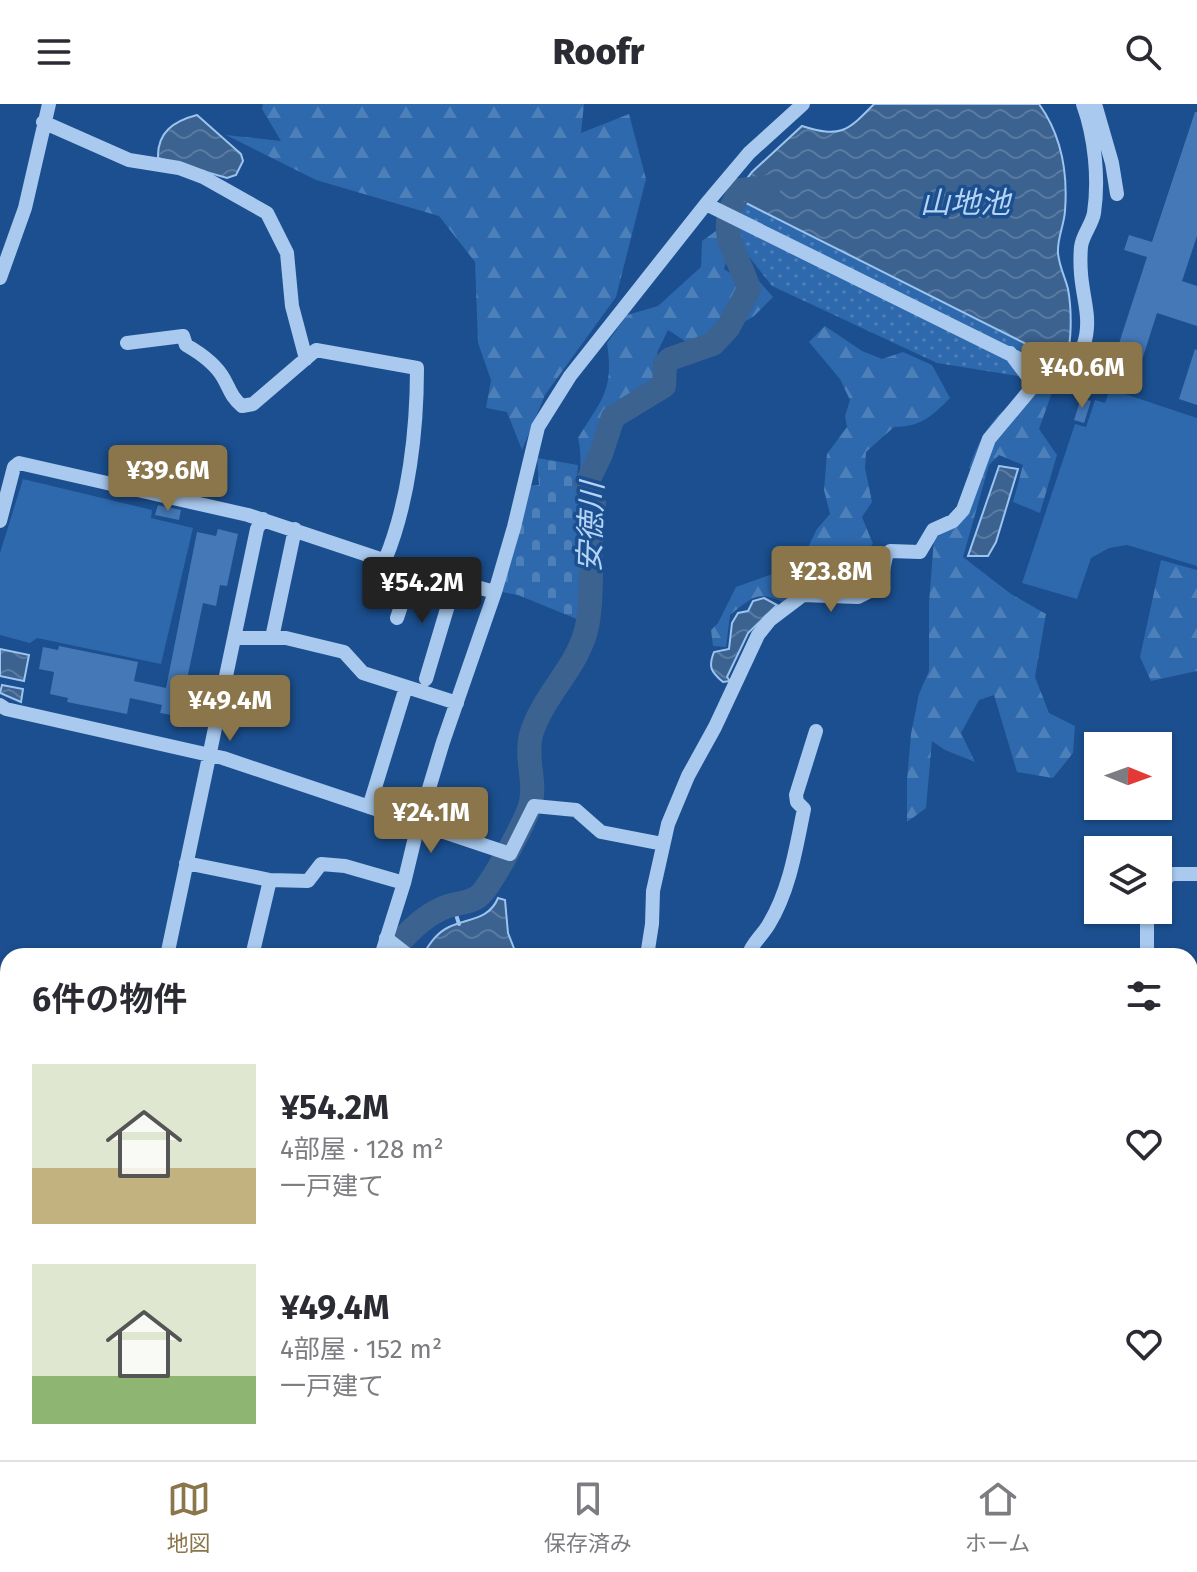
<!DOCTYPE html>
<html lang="ja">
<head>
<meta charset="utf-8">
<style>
  :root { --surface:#fff; --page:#f2f2f3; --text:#2b2b33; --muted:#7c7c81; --line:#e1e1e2; --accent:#8a764a }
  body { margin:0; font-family:"Fira Sans","Noto Sans JP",sans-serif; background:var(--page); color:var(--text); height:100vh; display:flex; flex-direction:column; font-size:30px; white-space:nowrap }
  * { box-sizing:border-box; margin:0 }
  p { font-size:26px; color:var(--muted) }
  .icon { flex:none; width:44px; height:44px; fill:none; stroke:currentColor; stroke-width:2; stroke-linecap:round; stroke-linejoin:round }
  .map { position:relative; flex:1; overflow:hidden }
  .side { position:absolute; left:0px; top:844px; width:1198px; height:512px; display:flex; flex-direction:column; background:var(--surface); border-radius:24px 24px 0 0; box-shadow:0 2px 6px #0004 }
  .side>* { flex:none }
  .needle { width:52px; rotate:91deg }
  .tools { position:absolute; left:1084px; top:628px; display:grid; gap:16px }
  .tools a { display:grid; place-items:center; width:88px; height:88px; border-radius:0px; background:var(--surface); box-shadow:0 2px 6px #0004; font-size:40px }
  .price { position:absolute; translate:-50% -68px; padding:0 18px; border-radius:8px; background:var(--accent); color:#fff; font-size:26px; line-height:52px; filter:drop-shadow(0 2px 4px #0008) }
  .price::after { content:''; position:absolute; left:50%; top:48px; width:24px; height:18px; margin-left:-12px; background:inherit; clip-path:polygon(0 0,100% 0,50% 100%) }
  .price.on { background:#222; color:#fff }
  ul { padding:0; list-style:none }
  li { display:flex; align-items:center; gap:24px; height:200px; padding:0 32px }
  li span { display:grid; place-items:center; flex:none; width:224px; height:160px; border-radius:0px; color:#555 }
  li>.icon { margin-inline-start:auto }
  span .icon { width:96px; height:96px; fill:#fffc; stroke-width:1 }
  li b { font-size:34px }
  h2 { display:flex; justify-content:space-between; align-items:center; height:96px; padding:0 32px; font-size:34px }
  header { display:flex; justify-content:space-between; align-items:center; height:104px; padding:0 32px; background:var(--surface); font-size:36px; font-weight:800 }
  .tabs { display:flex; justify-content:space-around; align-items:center; height:112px; border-top:2px solid var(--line); background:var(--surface); font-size:22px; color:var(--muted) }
  .tabs a { display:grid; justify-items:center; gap:4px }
  .tabs .on { color:var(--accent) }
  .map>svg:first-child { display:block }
  .grass { fill:url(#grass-dots) }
  .forest { fill:url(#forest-firs) }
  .cemetery { fill:url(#cemetery-stones) }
  .pitch { fill:#2e69ad }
  .water { fill:url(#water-waves); stroke:#9cc4f0; stroke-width:2 }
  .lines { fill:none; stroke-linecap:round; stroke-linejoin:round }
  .stream { stroke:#9cc4f0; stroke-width:4 }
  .river { stroke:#3c6290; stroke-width:24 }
  .building { fill:#4478b7 }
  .minor { stroke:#a9c9ee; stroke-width:14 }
  .labels { text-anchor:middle; stroke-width:7; stroke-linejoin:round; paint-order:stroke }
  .water-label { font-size:30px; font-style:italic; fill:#b5d3f5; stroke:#1b4f8f }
</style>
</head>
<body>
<header><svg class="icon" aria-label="menu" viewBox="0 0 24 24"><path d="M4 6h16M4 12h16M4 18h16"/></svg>Roofr<svg class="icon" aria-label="search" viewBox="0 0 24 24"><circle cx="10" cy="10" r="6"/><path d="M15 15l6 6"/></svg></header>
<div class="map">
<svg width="1197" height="1356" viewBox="0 0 1197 1356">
  <defs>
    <pattern id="grass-dots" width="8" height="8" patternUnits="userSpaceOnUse" patternTransform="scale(2)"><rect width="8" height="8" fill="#2e69ad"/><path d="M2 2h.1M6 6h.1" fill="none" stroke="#4d80b9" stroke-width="1.8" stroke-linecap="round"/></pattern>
    <pattern id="forest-firs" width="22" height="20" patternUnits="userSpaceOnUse" patternTransform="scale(2)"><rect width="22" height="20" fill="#2e69ad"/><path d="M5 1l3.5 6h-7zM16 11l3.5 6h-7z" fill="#4d80b9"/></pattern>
    <pattern id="cemetery-stones" width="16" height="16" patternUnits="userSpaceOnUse" patternTransform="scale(2)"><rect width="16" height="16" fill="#2e69ad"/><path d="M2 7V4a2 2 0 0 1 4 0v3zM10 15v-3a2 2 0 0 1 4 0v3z" fill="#4d80b9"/></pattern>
    <pattern id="water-waves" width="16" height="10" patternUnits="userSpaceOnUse" patternTransform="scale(2)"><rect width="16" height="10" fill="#3c6290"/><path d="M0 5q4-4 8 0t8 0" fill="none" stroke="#597aa1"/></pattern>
  </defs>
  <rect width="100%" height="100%" fill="#1b4f8f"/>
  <path class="grass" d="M737,88L1062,258L1049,277L937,259L772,182L721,117Z"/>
  <path class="forest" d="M263,0H584L581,29L629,10L646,75L616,193L545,291L522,346L507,308L486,304L491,276L478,239L475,158L439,112L316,76L226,31L281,37L262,5Z
    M720,124L729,149L724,165L736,173L751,168L773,193L754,212L717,234L685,237L668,226L657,249L663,288C652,296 636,304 627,315C608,341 604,375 588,402L579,398C579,376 583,354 578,334C602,295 614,287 607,239L627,211L658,202L701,163L702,137Z
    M825,222L862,247L882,255L903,248L932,261L950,294C932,312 921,323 894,323L866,348L865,364L872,398L862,413L873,440L832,479L800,490L785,499C757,486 753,493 730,511L726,543L713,542L711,526L718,519L736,483L800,460L817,425L830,410L824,386L827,350L847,323L845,312L850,296L840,275L809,238Z
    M1038,282L1054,283L1039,325L1057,351L1040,409L1013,398L1023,361L999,351L989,361L963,453L1011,490L1046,510L1035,573L1049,609L1075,622L1073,649L1053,674L1017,668L994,591L979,596L961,629L975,658L945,646L932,637L926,704L907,718V676L911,630L919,590L929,567V499L934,435L950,425L981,375L969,364C984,321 1000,305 1038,282Z
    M1161,456L1197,466V567L1151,577L1140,553Z"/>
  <path class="cemetery" d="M537,354L578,361C577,379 572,398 588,409L584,518L518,491L502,488L530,382L539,381Z"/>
  <path class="pitch" d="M1110,285L1197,314V462L1127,441L1109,444L1091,454L1077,495L1022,479L1075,320L1086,323L1095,296L1105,299Z
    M23,375L152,406L151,414L193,424L161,560L37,534L30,539L0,531V449Z"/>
  <path class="water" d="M874,0H1039C1062,32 1068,68 1065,107C1064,122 1057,134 1058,149C1059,162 1065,173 1068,185C1071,201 1074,247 1062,258L742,97L737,88L752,68L802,22C840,34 847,28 874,0Z
    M197,11L241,50L243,57L236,71L227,74L158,54C157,28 174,17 197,11Z
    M999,362L1018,365L996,438L988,452H968Z
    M764,494L777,501L748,529L727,573L730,577L723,578C711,568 708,563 714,548L729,545L732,519L738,509L748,507L753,497Z
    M0,545L29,551L24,577L0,572Z
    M2,581L23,585L21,598L0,589Z
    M498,794L505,796L508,829L517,852H422C429,841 436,829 449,823C468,814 489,816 498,794Z"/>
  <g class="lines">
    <path class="stream" d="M453,801L459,820"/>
    <path class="river" d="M390,852C402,833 422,813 443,804C456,798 473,800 482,789C494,775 528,714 531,698C536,676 525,654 531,631C542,593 574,567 585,530C594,503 590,439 591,408L594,400L586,381L601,350L613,313L664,282L665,260L670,255L713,240L728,224L749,185C736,144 713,127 741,86L769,83
      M282,1356L283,1348"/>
  </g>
  <path class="building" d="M1195,8H1197V132L1182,177L1197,182V222L1157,209L1142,256L1132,253L1129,263L1113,258L1147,153L1124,146L1129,131L1152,138Z
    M1195,245L1197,246V301L1179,295Z
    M1081,294L1091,297L1084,319L1074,316Z
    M158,401L181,406L179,416L155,411Z
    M218,425L238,430L227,482L220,481L216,502L203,499L187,575L199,578L195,598L182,595L178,612L160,609L162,601L130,594L127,610L67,598L68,594L50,590L54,568L39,565L43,543L58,546L59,542L138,558L134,577L166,584L197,428L216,432Z"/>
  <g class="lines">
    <path class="minor" d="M1095,0L1112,59L1117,90
      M43,18L129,56L179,64L203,73L267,109L287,149L292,202L306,255
      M706,100L1064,277C1107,218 1076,203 1081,143C1082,131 1092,121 1094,109C1099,75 1095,33 1083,0
      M0,174L25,104L49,0
      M127,239L183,232L186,241C200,249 216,260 224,275C230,286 232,294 242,302L253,300L316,246L417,264C417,326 409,398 385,456
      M0,417L14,363L19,359L248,411L413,466L495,488
      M397,514L413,466
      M273,529L295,425
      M234,534H286L344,548L363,569L457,599
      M426,575L455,478
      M0,601L6,605L223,654L510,750L534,702L576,706L601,728L663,740
      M369,703L406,583
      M186,759L270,776L308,777L321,760L345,762L404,779
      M1158,782L1171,770H1197
      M1147,806V852
      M386,834L409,852
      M167,852L257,425L263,415
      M252,852L270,776
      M381,852L404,779L418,721L443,638L495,488L514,423L538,323L570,272L706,100L749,49L803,0
      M647,852L652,820L653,787L668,720L688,672L715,623L758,531L770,516L803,491L858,493L880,482L886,452L890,447L920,448L933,426L953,417L963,406L989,335L1030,286L1032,278L1010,249
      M748,852C752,839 762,832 769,820C790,785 796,744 804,705L797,698L796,691L816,627
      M0,1109L8,1111
      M757,1348L776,1350
      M795,1348L844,1356
      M93,1350L108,1356
      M147,1356L148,1354
      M294,1356L295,1348
      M575,1356L576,1348"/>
  </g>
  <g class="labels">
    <g class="water-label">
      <text x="965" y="109">山地池</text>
      <text transform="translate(591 423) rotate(-88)" y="10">安徳川</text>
    </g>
  </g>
</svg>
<div class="tools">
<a><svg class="needle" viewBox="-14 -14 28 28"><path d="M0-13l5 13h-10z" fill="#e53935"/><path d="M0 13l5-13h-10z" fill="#7c7c81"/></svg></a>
<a><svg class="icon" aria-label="layers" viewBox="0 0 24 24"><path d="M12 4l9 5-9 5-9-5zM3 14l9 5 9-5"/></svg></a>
</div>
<b class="price" style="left:1082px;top:306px">¥40.6M</b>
<b class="price" style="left:168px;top:409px">¥39.6M</b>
<b class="price" style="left:831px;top:510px">¥23.8M</b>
<b class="price on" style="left:422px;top:521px">¥54.2M</b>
<b class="price" style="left:230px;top:639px">¥49.4M</b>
<b class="price" style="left:431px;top:751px">¥24.1M</b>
<section class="side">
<h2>6件の物件<svg class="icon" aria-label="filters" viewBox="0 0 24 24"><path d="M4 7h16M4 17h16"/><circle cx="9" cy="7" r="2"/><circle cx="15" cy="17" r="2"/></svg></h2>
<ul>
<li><span style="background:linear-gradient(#dfe7d0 65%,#c2b280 0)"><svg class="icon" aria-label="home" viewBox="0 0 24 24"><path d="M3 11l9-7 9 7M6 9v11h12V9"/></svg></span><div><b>¥54.2M</b><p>4部屋 · 128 m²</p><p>一戸建て</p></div><svg class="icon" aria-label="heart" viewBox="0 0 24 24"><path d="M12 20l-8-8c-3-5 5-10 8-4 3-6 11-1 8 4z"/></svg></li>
<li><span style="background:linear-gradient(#dfe7d0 70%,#8fb573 0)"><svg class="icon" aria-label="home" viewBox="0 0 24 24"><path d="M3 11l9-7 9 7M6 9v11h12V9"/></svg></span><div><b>¥49.4M</b><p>4部屋 · 152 m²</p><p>一戸建て</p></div><svg class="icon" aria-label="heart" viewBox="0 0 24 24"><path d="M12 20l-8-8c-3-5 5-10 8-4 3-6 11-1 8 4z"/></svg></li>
</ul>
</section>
</div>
<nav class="tabs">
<a class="on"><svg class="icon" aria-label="map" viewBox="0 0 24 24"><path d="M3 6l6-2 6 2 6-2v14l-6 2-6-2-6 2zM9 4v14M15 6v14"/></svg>地図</a>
<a><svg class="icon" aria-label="saved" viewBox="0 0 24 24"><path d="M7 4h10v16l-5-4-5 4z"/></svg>保存済み</a>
<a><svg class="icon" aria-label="home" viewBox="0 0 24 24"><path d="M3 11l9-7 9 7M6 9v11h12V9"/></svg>ホーム</a>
</nav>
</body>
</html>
